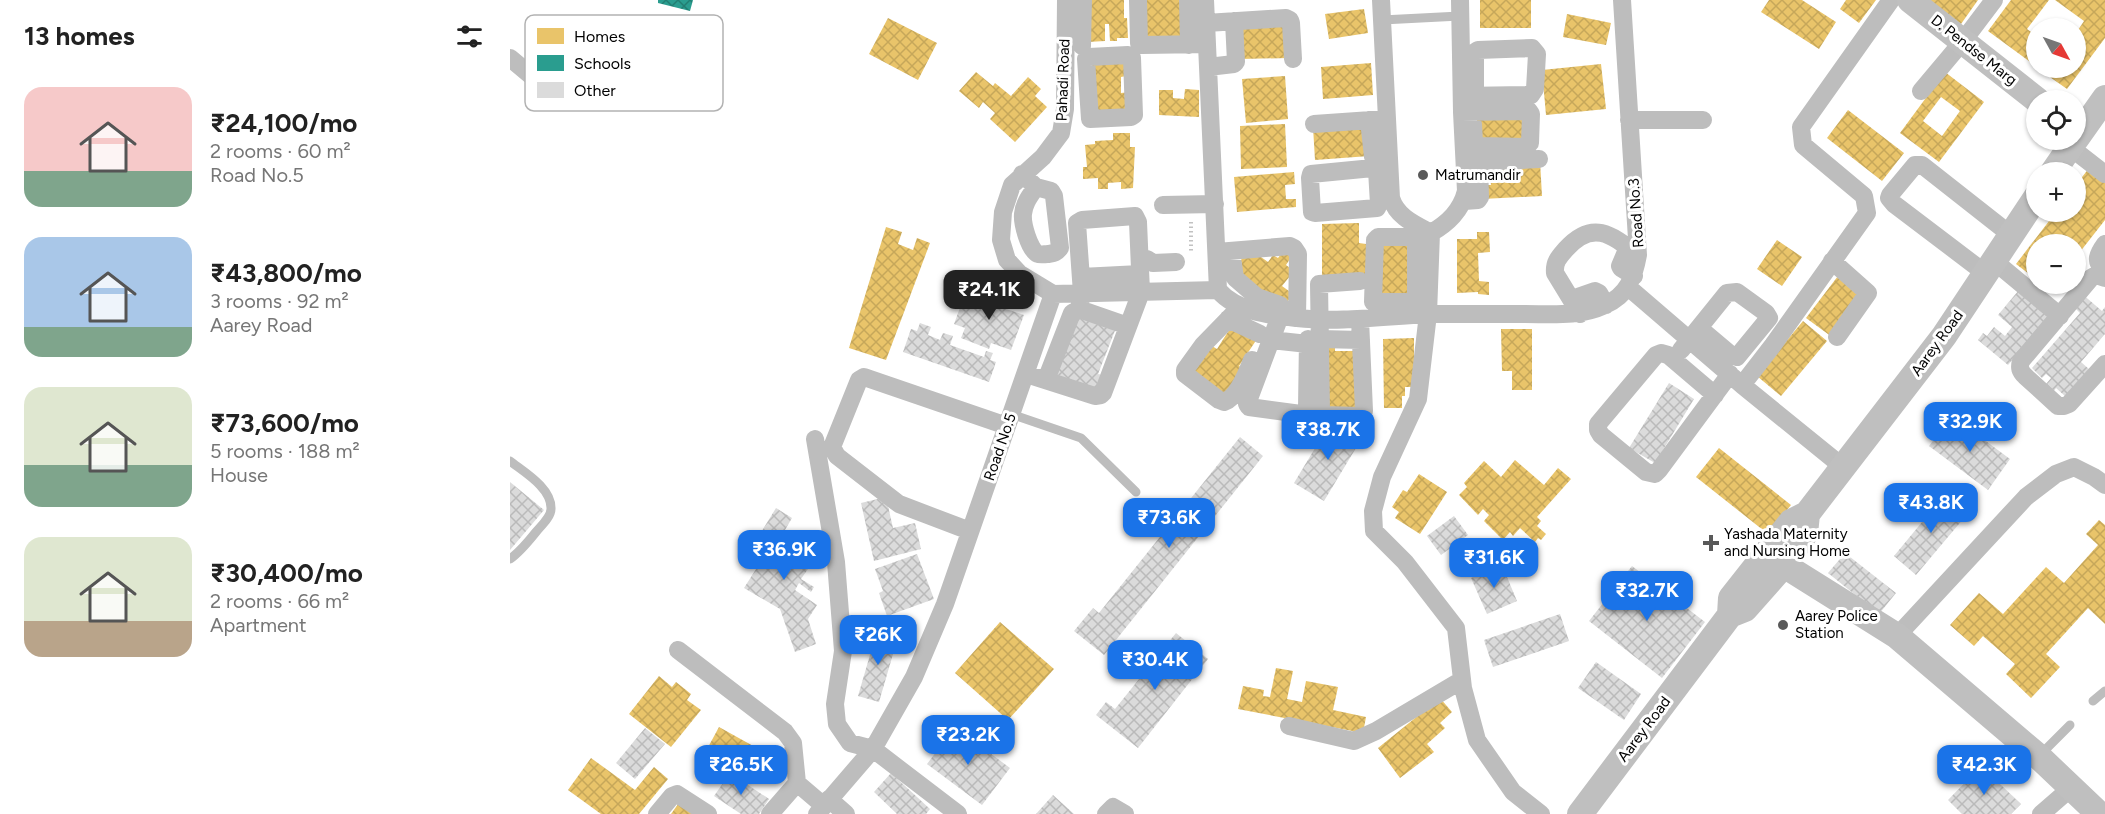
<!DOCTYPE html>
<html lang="en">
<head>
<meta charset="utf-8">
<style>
  :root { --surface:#fff; --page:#f2f2f2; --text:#222; --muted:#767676; --accent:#1a73e8 }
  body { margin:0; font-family:Figtree,sans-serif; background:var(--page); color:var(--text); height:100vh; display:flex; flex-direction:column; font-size:22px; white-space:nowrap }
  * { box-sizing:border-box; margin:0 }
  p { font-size:20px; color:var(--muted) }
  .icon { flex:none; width:33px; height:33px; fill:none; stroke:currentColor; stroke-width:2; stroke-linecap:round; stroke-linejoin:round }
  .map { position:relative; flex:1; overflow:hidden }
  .details { display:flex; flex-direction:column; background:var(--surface); width:510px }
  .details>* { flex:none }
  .needle { width:39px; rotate:130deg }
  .buttons { position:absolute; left:1516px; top:18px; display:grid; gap:12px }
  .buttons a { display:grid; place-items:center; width:60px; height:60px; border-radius:50%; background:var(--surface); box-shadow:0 2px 4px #0004; font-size:30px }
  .price { position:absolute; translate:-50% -51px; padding:0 14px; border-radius:12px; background:var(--accent); color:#fff; font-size:20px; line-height:39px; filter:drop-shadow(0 2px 3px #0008) }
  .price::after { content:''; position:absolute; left:50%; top:36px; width:18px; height:14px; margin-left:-9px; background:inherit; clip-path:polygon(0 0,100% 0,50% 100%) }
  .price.active { background:#222; color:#fff }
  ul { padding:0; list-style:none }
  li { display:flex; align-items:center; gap:18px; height:150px; padding:0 24px }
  li span { display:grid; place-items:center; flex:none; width:168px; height:120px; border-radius:18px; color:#555 }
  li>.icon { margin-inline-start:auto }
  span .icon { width:72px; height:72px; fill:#fffc; stroke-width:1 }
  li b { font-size:26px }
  h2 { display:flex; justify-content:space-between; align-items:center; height:72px; padding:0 24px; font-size:26px }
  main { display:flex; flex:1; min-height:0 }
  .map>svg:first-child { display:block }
  .homes { fill:url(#homes-cross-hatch); fill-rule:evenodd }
  .schools { fill:url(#schools-cross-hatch) }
  .building { fill:url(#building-cross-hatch) }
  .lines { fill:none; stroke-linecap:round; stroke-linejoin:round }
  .path { stroke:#c2c2c2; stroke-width:4; stroke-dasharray:1.5 3; stroke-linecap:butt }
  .lane { stroke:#bdbdbd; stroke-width:9 }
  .street { stroke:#bdbdbd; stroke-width:18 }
  .secondary { stroke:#bfbfbf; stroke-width:26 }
  .poi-dot { fill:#595959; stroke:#fff; stroke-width:2 }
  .labels { text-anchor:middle; stroke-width:6; stroke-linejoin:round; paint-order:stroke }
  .street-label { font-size:15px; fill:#000; stroke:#fff }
  .poi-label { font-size:15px; fill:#000; stroke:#fff; text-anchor:start }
  .key { fill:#fff; stroke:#b2b2b2; stroke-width:1.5 }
  .key-label { font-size:16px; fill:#000 }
</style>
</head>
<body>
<main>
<section class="details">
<h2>13 homes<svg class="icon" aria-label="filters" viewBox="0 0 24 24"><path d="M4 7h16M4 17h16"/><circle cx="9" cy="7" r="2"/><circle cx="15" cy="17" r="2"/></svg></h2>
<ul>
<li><span style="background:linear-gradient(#f6c9c9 70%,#7fa58c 0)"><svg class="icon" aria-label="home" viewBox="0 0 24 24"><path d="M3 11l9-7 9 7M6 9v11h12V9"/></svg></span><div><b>₹24,100/mo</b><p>2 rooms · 60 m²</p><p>Road No.5</p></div></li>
<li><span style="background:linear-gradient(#a9c7e8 75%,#7fa58c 0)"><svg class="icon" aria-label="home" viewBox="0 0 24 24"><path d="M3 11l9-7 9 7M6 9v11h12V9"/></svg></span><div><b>₹43,800/mo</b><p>3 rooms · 92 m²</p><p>Aarey Road</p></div></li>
<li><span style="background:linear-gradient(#dfe7d0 65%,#7fa58c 0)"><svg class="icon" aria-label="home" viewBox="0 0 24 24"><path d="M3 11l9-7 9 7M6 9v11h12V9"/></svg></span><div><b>₹73,600/mo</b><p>5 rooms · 188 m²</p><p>House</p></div></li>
<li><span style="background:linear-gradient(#dfe7d0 70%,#b9a48a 0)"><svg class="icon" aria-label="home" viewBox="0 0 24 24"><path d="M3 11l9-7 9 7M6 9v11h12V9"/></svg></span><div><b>₹30,400/mo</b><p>2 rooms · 66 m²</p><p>Apartment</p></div></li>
</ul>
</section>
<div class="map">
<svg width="1595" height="814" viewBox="0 0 1595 814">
  <defs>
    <pattern id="homes-cross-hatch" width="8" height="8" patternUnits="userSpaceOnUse" patternTransform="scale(1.5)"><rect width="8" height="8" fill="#e9c46a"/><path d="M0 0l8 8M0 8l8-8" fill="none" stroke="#c6a75a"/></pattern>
    <pattern id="schools-cross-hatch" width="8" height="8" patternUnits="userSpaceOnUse" patternTransform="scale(1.5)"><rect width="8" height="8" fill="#2a9d8f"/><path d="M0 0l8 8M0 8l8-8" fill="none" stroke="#227e72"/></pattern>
    <pattern id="building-cross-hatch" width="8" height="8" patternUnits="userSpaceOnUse" patternTransform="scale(1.5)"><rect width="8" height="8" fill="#dbdbdb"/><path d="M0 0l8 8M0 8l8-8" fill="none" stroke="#bababa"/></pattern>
  </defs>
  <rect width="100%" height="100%" fill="#fff"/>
  <path class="homes" d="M577,0H614V18H617L618,38H607V41H600L599,24H595V41L578,42Z
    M633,0H672L673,43L634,44Z
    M970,0H1021V28H970Z
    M1259,0H1292L1326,22L1309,49L1251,12Z
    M1336,0H1366L1349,23L1330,9Z
    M1410,0H1468L1451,24L1427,6Z
    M1501,0H1539L1517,29L1527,36V67L1478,31Z
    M1545,0H1595V38L1557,89L1527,68H1566V33L1574,21Z
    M854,9L858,33L819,39L815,14Z
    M1057,14L1101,23L1096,45L1053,37Z
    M378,18L427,43L408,80L359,54Z
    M777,22L778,58L730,59L728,24Z
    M616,57V76L611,77V93L620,92V113L585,116L582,59Z
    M861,63L863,95L813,99L811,67Z
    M1091,64L1096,109L1036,115L1032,70Z
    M466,72L483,86L485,83L501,96L518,77L531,89L525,96L537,107L505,142L480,119L485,113L473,102L469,108L449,91Z
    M1435,72L1474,102L1429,162L1390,133ZM1431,97L1450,111L1432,136L1413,121Z
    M775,76L778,119L736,123L732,79Z
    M675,89L689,90V117L649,115V90H663V98L674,99Z
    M1338,110L1394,153L1372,181L1317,138Z
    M967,114H1018V144H967Z
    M856,123L859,156L805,160L803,127Z
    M775,124L777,167L731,169L730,126Z
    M603,133H620V147H625L623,188L611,189V182L598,183V189H588V178L573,179V167H577L575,145L585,144V141L603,140Z
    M1030,161L1032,196L972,199V185H981L980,176L973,177V164Z
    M1579,168L1595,180V220L1566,257V244H1527V280L1506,264L1546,212H1566V185Z
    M784,172L785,184L775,185L776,199H786V207L727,212L724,177Z
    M849,223V243L856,244V277H812V224Z
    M376,227L392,232L388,244L403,250L407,238L420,243L376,360L339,348Z
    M967,232H979L980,252L968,253L969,281L979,282V295L968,294V292L947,293V239H967Z
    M900,239L901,298L868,299L866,241Z
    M1267,240L1292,257L1272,286L1247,269Z
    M774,250L782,256L776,265L784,271L772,286L783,294L775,305L761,299L727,271L732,263L730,261L737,253L744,252L758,262L763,255L768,258Z
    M1328,276L1354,295L1322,337L1296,318Z
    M1531,284H1546L1540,290Z
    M1293,321L1317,341L1271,396L1247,376Z
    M721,327L747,339L729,366L736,370L717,398L678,373L697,343L707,349Z
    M991,329H1022V390H1002V371H992Z
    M904,338V387H895V396H892V408H874L873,339Z
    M814,345H825V351H847L848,411L816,412Z
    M1209,448L1281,505L1258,534L1186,477Z
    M1005,460L1034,485L1048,468L1061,479L1027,517L1031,521L1027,526L1036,534L1031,540L1028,538L1025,542L1010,528L1003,536L1000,532L993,540L974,521L979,515L973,509L968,515L949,495L957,487L954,483L974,461L991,477Z
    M909,474L937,492L910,534L885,518L889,512L882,507L893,490L897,492Z
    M1589,520L1595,525V624L1578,608L1536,654L1550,667L1521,698L1496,674L1505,664L1473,636L1464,646L1440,625L1469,593L1493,614L1536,567L1554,583L1588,545L1576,534Z
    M490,622L544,669L498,720L445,673Z
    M766,668L783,671L777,699L792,702L796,681L828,687L823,710L856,717L853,733L728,709L733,686L754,690L753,696L760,697Z
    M149,676L162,687L166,682L181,694L177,700L191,710L161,747L119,714Z
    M930,698L942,712L930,723L935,728L917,744L924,752L890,778L868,748Z
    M209,727L256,753L242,777L196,751Z
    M81,758L125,790L144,767L158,779L129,814H91L58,790Z
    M171,800L190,814H161Z"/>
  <path class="schools" d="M148,0H183L180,11L148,3Z"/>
  <path class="building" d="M473,289L500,299L496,309L514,315L501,350L481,343L479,349L451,338L455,328L444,324L455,294L469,299Z
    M1509,290L1540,316L1498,365L1468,340L1473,333L1477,336L1484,327L1495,336L1502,327L1488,315Z
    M1571,293L1592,311L1595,307V334L1571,362L1580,370L1556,397L1546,388L1544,391L1536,384L1541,378L1536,374L1532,378L1522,368L1570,313L1561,304Z
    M566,313L606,328L588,374L591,375L585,391L543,374Z
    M410,323L421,327L418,335L430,340L433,333L443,336L440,345L474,357L476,351L483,353L480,360L486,362L479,382L393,352L401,329L407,331Z
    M1159,383L1184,399L1145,463L1119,448Z
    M1442,416L1500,459L1478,490L1419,446Z
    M822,420L852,438L814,501L784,483Z
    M730,437L753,456L594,655L564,631L583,608L589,613Z
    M0,482L34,510L0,550Z
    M1436,493L1459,512L1406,575L1384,556Z
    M376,497L383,528L405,523L411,549L364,561L351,503Z
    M266,508L282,518L275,530L285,556L300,566L291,579L304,587L301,592L289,583L285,590L307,605L298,619L306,644L285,652L270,609L234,588L260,547L247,539Z
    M944,516L958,535L931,555L917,536Z
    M1335,553L1386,593L1369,614L1318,573Z
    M407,554L424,599L377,616L369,593L373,591L365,569Z
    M992,565L1007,601L977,614L961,578Z
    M1122,566L1195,622L1152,678L1079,621Z
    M1050,614L1059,641L983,667L974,640Z
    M367,631L388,637L369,702L348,696Z
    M666,633L698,659L628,748L586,715L596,702L605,709Z
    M1086,662L1131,694L1114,720L1068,688Z
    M445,727L500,768L472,805L417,764Z
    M135,728L155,744L125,779L106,763Z
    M1471,766L1511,804L1501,814H1452L1438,800Z
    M220,773L259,799L249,814H231L204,796Z
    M381,773L420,809L416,814H387L364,792Z
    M543,795L564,814H526Z"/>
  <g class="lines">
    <path class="path" d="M681,222V253"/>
    <path class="lane" d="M872,20L950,16
      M501,414L571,438L626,492
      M0,461C14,472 42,488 41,509C41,517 31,526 26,532C18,542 10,552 0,559
      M1583,701L1595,691
      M1530,755L1560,725"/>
    <path class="street" d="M628,0L629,43L632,45L697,44
      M678,0L679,45
      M695,0L708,290
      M871,0L881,198C887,217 904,224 921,233
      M696,23L776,18L780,20L781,23L783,59
      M572,46L573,0
      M618,55L622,58L624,115L621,117L580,119L576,59L579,57Z
      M0,58L49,99
      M698,67L724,64L726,62L724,21
      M1411,91L1453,41L1484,0
      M952,96L1021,95L1025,89L1027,54L1022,48L968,50L965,52V96
      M952,112L1019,111L1021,114L1020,143L1016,147L968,146L964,143L963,124
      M859,120L863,157
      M1119,120H1193
      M804,124L876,119
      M1560,147L1595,174
      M955,163L1029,159
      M863,168L867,170L869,204L867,208L805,213L802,212L800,178L801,174Z
      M512,174L526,187L541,191L544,196L550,248C546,253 544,253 538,254C535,254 530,255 528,254C519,250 512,223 513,214C514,203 520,196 526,187
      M954,201L968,200L970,197L969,162
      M653,205L705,204
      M921,233L918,314L908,399L872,477L863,511L864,531L895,562L946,628L953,688L967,740L1003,792L1031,814
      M921,233C938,223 951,211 956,191L952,112L950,0
      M906,237H868L865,240L863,302H900L906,297V225
      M1595,244C1587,255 1584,262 1595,271
      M1118,247L1110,266L1111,268L1124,276
      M721,251L725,278L747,297L770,305
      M707,252L780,246L784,248L788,254L787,318
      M637,259L643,263L666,262
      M1322,261L1358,293L1327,337
      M1484,261L1550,316
      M1475,273L1384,204L1379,198L1380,195L1405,165H1412L1501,235
      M571,277L630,274
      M1595,278L1586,275L1581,278L1511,361C1509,368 1510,371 1515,376L1548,406H1554L1559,404L1595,364
      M1118,287L1232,385L1263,345L1357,213L1354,196L1293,145L1291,127L1381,0
      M543,294L708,290C727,312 760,315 787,318C831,323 875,316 919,314C951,314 983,314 1015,314C1042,314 1069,317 1095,305C1118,295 1124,277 1128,255L1112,0
      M543,294L510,274L497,260L491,240L493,212L502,185L533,157L551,133L555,109L556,0
      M1062,299L1085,291L1089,293L1096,305
      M730,307L693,345L675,370V374L709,400L714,402C728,397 737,373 742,360
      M1070,314L1045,273C1044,262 1049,257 1056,249C1083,219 1102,235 1128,255
      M770,316L737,404L739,407L791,414L797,408L798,339
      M718,319L750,334
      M850,319L854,411L850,416L813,415L811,411L809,284L850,281
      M810,339L851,340
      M761,340L798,344
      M1171,350L1217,293L1227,292L1256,313L1259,318L1227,357L1221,355L1189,328
      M516,374L585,396L591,395L593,393L631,292L628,222L625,216L572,220L567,223L572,293L569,309
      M536,380L562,313L569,309L618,326
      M1232,385L1333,467
      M1205,395L1158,355L1151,353L1146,355L1088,424V430L1091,435L1136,472L1145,474L1149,470L1220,374
      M305,439L326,562L333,651L325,704L327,724L340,743L363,749L448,814
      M460,531L389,504L327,456L322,447L349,380L354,377L497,426
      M1387,636L1516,497L1546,474L1564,467L1584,477L1595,485
      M168,650L275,732L283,743L287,783L260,814
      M779,726L844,741L866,731L952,680
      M287,783L314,806
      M319,799L336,814
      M147,814L162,796L167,794L198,814
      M307,814L363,749L404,677L435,604L543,294
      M596,814L603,807L615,814
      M1531,814L1561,788"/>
    <path class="secondary" d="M1400,0L1527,100
      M1566,139L1595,98
      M1543,172L1565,140
      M1256,554L1387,636L1529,757L1589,814
      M1220,615L1221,598L1281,522L1297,514L1434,336L1527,196
      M1070,814L1220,615L1235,609L1273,566L1295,534L1297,514"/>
  </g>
  <g class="poi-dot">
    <circle cx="913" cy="175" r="6"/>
    <path d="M1198 534h6v6h6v6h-6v6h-6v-6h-6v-6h6z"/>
    <circle cx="1273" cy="625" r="6"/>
  </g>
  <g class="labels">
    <g class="street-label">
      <text transform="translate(1464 50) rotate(38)" y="5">D. Pendse Marg</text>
      <text transform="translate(553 80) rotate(-88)" y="5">Pahadi Road</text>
      <text transform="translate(1126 213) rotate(-94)" y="5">Road No.3</text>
      <text transform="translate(1427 343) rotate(-54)" y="5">Aarey Road</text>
      <text transform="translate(490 447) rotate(-71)" y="5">Road No.5</text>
      <text transform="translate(1134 729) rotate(-53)" y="5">Aarey Road</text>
    </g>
    <g class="poi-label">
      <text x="925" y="180">Matrumandir</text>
      <text x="1214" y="539">Yashada Maternity<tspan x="1214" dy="17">and Nursing Home</tspan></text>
      <text x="1285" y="621">Aarey Police<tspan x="1285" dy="17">Station</tspan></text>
    </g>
  </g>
  <rect x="15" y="15" width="198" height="96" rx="9" class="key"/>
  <rect x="27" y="28" width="27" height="16" fill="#e9c46a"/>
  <rect x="27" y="55" width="27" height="16" fill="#2a9d8f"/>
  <rect x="27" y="82" width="27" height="16" fill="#dbdbdb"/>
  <g class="key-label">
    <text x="64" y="42">Homes</text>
    <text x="64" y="69">Schools</text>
    <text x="64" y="96">Other</text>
  </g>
</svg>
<div class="buttons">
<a><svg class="needle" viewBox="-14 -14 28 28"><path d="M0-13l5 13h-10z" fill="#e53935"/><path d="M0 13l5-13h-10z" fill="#767676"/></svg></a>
<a><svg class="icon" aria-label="locate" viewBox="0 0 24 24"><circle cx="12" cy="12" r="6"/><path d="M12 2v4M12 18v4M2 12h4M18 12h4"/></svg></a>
<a>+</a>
<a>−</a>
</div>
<b class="price active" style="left:479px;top:321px">₹24.1K</b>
<b class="price" style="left:1460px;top:453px">₹32.9K</b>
<b class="price" style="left:818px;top:461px">₹38.7K</b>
<b class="price" style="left:1421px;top:534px">₹43.8K</b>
<b class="price" style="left:659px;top:549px">₹73.6K</b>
<b class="price" style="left:274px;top:581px">₹36.9K</b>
<b class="price" style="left:984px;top:589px">₹31.6K</b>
<b class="price" style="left:1137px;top:622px">₹32.7K</b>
<b class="price" style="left:368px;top:666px">₹26K</b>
<b class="price" style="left:645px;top:691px">₹30.4K</b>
<b class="price" style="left:458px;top:766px">₹23.2K</b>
<b class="price" style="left:231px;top:796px">₹26.5K</b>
<b class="price" style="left:1474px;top:796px">₹42.3K</b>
</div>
</main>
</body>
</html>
